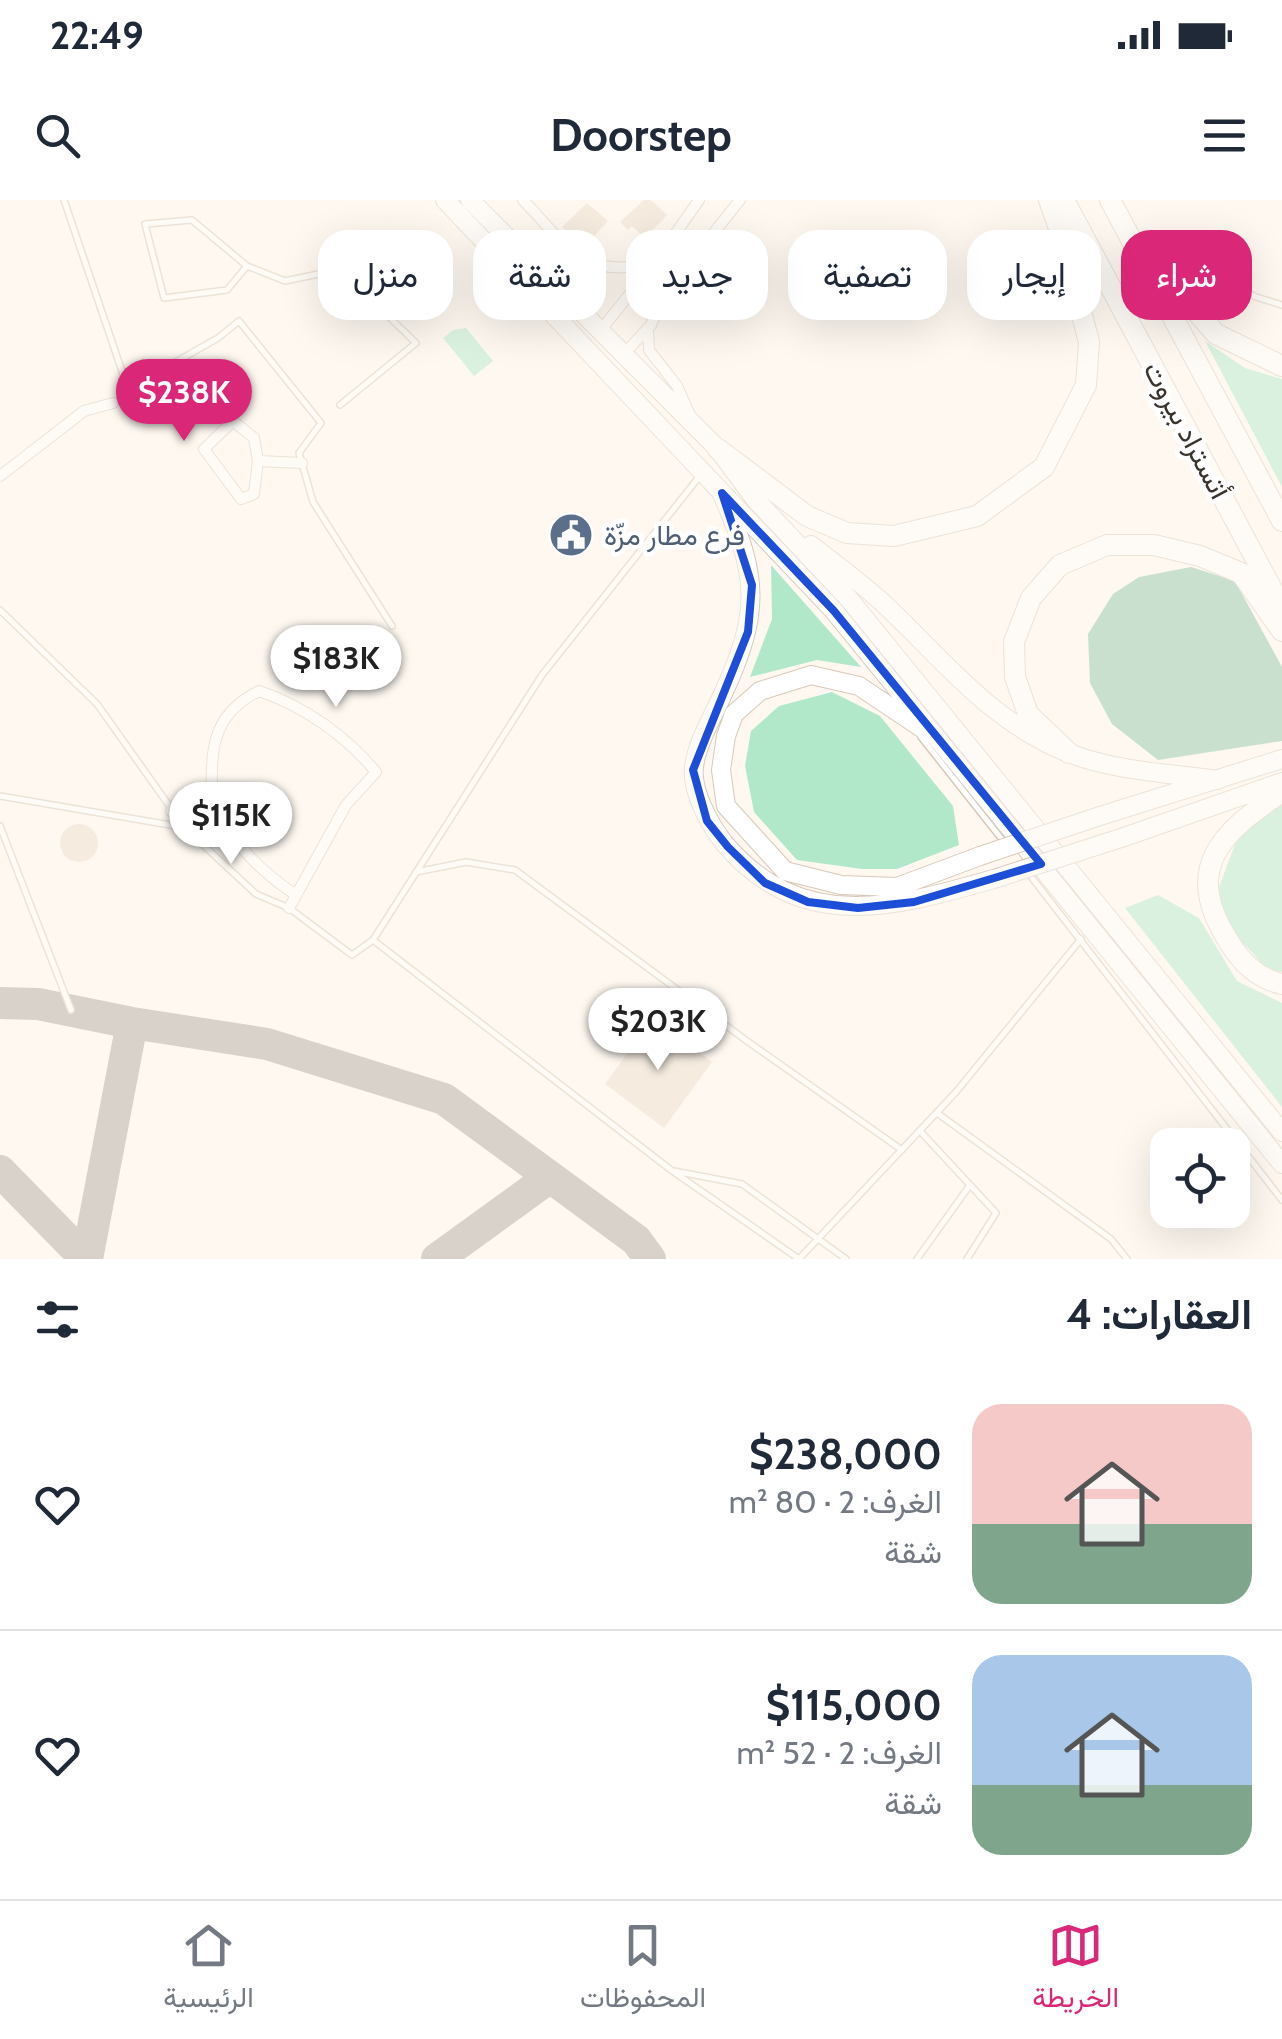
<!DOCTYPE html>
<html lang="ar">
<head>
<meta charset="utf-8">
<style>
  :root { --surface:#fff; --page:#f6f6f7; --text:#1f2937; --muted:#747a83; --line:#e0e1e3; --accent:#db2777 }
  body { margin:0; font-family:Cabin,Vazirmatn,sans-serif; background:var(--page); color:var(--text); direction:rtl; height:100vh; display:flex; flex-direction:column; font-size:38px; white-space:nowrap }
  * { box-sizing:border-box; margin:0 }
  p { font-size:32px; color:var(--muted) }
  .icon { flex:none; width:55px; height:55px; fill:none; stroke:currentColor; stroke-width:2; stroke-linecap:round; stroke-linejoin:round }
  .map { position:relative; height:1059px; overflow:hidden; direction:ltr }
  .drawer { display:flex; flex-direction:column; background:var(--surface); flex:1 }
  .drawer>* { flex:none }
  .banner { position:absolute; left:30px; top:30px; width:1222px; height:90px; direction:rtl; display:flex; gap:20px }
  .buttons { position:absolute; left:1150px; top:928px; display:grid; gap:20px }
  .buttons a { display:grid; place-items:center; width:100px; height:100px; border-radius:20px; background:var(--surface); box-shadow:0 10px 40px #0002; font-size:50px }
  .price { position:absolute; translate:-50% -85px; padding:0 22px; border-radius:35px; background:#fff; color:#222; font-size:32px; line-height:65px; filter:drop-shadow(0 2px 5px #0008) }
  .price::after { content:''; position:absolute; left:50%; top:60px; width:30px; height:22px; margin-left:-15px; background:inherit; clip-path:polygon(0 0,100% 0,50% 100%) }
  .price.active { background:var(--accent); color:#fff }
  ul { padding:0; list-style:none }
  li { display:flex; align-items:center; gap:30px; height:250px; padding:0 30px }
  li+li { border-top:2px solid var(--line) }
  li span { display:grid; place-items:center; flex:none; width:280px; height:200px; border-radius:30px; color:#555 }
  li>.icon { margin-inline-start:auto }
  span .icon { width:120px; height:120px; fill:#fffc; stroke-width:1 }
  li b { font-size:42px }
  h2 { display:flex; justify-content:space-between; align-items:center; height:120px; padding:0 30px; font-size:42px }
  .pill { padding:0 35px; border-radius:30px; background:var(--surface); box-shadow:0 10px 40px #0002; font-size:35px; line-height:90px }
  .pill.active { background:var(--accent); color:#fff }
  .status { display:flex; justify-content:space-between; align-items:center; height:70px; padding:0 50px; background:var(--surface); direction:ltr }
  .status svg { height:28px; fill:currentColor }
  header { display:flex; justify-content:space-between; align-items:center; height:130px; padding:0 30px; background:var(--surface); font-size:45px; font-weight:800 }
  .tab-bar { display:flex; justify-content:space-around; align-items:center; height:140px; border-top:2px solid var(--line); background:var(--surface); font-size:28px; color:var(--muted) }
  .tab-bar a { display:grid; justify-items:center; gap:5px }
  .tab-bar .active { color:var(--accent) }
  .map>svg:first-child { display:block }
  .green { fill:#b2e8ca }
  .forest { fill:#8cc3a5 }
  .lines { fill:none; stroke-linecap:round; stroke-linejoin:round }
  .taxiway { stroke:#aaa49e; stroke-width:32 }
  .building { fill:#ecdccb }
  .service-casing { stroke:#d8c9b7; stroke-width:8 }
  .minor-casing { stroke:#d8c9b7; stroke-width:12 }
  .primary-casing { stroke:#d8c9b7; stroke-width:20 }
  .trunk-casing { stroke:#d8c9b7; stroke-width:20 }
  .motorway-casing { stroke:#d8c9b7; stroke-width:22 }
  .service { stroke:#fff; stroke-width:5 }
  .minor { stroke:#fff; stroke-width:10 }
  .primary { stroke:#fff; stroke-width:18 }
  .trunk { stroke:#fff; stroke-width:18 }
  .motorway { stroke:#fff; stroke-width:20 }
  .primary-bridge-casing { stroke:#d8c9b7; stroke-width:20; stroke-linecap:butt }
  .primary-bridge { stroke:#fff; stroke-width:18 }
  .marked { fill:none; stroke:#1d4ed8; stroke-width:8; stroke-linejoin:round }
  .labels { text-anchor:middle; stroke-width:9; stroke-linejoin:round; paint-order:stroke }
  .street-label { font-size:28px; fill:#39332c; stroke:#fff }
  .service-label { font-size:28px; fill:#4e5e75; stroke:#fff; text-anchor:start }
</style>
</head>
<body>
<div class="status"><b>22:49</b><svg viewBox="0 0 49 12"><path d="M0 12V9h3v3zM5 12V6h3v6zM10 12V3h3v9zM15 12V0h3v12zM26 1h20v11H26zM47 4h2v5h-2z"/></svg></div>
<header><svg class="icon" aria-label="menu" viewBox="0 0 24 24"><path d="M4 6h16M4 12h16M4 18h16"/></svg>Doorstep<svg class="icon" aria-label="search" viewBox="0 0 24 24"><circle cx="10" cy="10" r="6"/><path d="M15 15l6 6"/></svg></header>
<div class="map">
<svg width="1282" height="1059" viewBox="0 0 1282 1059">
  <rect width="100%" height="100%" fill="#fef8f1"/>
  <path class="green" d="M466,128L493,161L474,176L443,138L453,130Z
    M1205,141L1245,168L1282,179V287Z
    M771,365L861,467L817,460L750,477L772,419Z
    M832,492L880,516L953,606L959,645L897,669H862L797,660L754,612L745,566L751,531L779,506Z
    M1282,605V772L1267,769L1223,721L1218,690L1240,631Z
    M1158,695L1199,718L1237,781L1282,803V907L1125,708Z"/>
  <path class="forest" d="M1191,367L1235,381L1282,467V541L1158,560L1112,524L1090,483L1088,434L1113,394L1139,377Z"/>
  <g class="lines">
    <path class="taxiway" d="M0,803L38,804L132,823L267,844L444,899L636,1040L650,1059
      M0,971L86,1059
      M87,1059L132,823
      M437,1059L550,977"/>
  </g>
  <path class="building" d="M644,0H651L667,15L645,38L632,26L628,30L620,22Z
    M587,3L608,21L584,47L562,27Z
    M60 643a19 19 0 1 1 38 0a19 19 0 1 1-38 0Z
    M653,818L712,862L664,928L605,884Z"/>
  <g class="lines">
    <defs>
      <path id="service" d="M64,0L128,189L218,138L239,121L321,223L299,253L313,302L392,426
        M1140,40L1256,97L1282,105
        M247,66L227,90L164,98L145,24L192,20L247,66L285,81L328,72L351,80L416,143L340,205
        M0,410L97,504L185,628L256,694L289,708L352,755L373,740L542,475L699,277
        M921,537L1004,642
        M0,596L182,627
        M0,626L71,810
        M416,672L466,662L515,670L747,841L902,950
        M1029,674L1282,1000
        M373,740L671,970L799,1059
        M937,913L1111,1039L1127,1059
        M920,931L996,1013L967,1059
        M674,971L742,984L846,1059
        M799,1059L956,892L1081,739
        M917,1059L970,985"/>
      <path id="minor" d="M523,0C565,44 589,85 656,60
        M648,130L649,150L677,186L690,215
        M600,131L657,60L699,0
        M623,155L651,125L664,95L740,0
        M258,261L254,294L241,299L204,249L233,221L254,238L258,261L302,263
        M0,276L84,211L113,203
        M212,600C231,641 258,670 296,695
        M171,611L212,600C211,552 210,515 259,491C304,506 346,536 376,572L346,605L289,708"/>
      <path id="primary" d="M722,294C759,378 761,412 722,496C712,518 697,543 694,567C691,591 710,625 724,643C802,735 896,707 997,678
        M932,535L859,486L811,475L760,491L734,514L726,536L721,570L726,606L785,671L841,685L897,687L980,656
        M1100,616L1282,559
        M1124,637L1282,582"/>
      <path id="trunk" d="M445,0L834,411L1282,964
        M470,0L718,249L755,299L849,399L1282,932
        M811,345C835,364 860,382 883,403C943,459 987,519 1066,552C1113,571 1168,573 1217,580"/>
      <path id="motorway" d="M1064,0L1282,408
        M1110,0L1282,321
        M1154,63L1216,134L1282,166
        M718,249L807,316L847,333L894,336L977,316L1044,267L1086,185L1089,142L1061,34L1049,0
        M1069,553L1028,514L1015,477L1014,442L1031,398L1060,365L1107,345H1154L1200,356L1241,373L1282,431
        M1282,592C1220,633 1182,669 1229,742C1242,763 1257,778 1282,784"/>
    </defs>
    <use href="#service" class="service-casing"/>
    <use href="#minor" class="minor-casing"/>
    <use href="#primary" class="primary-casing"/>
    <use href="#trunk" class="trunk-casing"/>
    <use href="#motorway" class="motorway-casing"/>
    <use href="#service" class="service"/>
    <use href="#minor" class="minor"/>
    <use href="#primary" class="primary"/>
    <use href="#trunk" class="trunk"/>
    <use href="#motorway" class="motorway"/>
    <defs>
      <path id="primary-bridge" d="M980,656L1100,616
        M997,678L1124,637"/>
    </defs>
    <use href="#primary-bridge" class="primary-bridge-casing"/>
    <use href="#primary-bridge" class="primary-bridge"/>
  </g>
  <path d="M0 0H1282V1059H0ZM722,293L834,411L1041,664L914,702L858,708L808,702L765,683L728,647L707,621L693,570L748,432L752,385Z" fill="#fef8f1" fill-opacity=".55" fill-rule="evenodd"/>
  <path class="marked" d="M722,293L834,411L1041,664L914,702L858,708L808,702L765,683L728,647L707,621L693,570L748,432L752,385Z"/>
  <defs>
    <symbol id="civic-disc" viewBox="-11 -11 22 22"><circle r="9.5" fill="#5c6f8a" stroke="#fff"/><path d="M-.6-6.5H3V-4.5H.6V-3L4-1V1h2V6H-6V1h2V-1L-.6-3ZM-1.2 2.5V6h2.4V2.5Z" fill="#fff"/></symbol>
  </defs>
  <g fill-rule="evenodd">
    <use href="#civic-disc" x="546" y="310" width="50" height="50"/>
  </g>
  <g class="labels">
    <g class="street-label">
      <text transform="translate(1187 230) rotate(62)" y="10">أتستراد بيروت</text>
    </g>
    <g class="service-label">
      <text x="604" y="345">فرع مطار مزّة</text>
    </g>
  </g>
</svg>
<div class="buttons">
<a><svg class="icon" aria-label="locate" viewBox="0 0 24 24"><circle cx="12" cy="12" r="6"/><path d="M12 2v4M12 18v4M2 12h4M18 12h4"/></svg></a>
</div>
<b class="price active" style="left:184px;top:244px">$238K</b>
<b class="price" style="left:336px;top:510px">$183K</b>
<b class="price" style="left:231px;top:667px">$115K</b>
<b class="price" style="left:658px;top:873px">$203K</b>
<div class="banner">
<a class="pill active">شراء</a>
<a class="pill">إيجار</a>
<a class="pill">تصفية</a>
<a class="pill">جديد</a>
<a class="pill">شقة</a>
<a class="pill">منزل</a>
</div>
</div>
<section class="drawer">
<h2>العقارات: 4<svg class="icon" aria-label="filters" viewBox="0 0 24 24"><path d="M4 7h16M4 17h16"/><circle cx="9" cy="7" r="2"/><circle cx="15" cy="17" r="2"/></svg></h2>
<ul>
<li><span style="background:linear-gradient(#f6c9c9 60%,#7fa58c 0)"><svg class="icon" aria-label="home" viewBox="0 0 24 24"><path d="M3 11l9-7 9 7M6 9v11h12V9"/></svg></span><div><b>$238,000</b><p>الغرف: 2 · 80 m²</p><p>شقة</p></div><svg class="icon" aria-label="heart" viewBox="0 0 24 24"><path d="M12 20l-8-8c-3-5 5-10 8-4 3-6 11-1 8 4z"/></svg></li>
<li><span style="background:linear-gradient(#a9c7e8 65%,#7fa58c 0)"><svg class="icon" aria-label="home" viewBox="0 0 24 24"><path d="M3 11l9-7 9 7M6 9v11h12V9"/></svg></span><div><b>$115,000</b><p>الغرف: 2 · 52 m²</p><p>شقة</p></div><svg class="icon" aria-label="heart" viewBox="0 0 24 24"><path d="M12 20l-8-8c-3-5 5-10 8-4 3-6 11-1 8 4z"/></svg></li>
</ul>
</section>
<nav class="tab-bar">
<a class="active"><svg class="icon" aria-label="map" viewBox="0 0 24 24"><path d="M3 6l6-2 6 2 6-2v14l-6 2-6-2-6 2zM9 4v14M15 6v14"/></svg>الخريطة</a>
<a><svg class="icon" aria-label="saved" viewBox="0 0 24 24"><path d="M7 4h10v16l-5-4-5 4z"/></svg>المحفوظات</a>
<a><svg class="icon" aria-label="home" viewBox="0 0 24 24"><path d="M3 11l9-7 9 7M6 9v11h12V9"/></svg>الرئيسية</a>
</nav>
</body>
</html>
